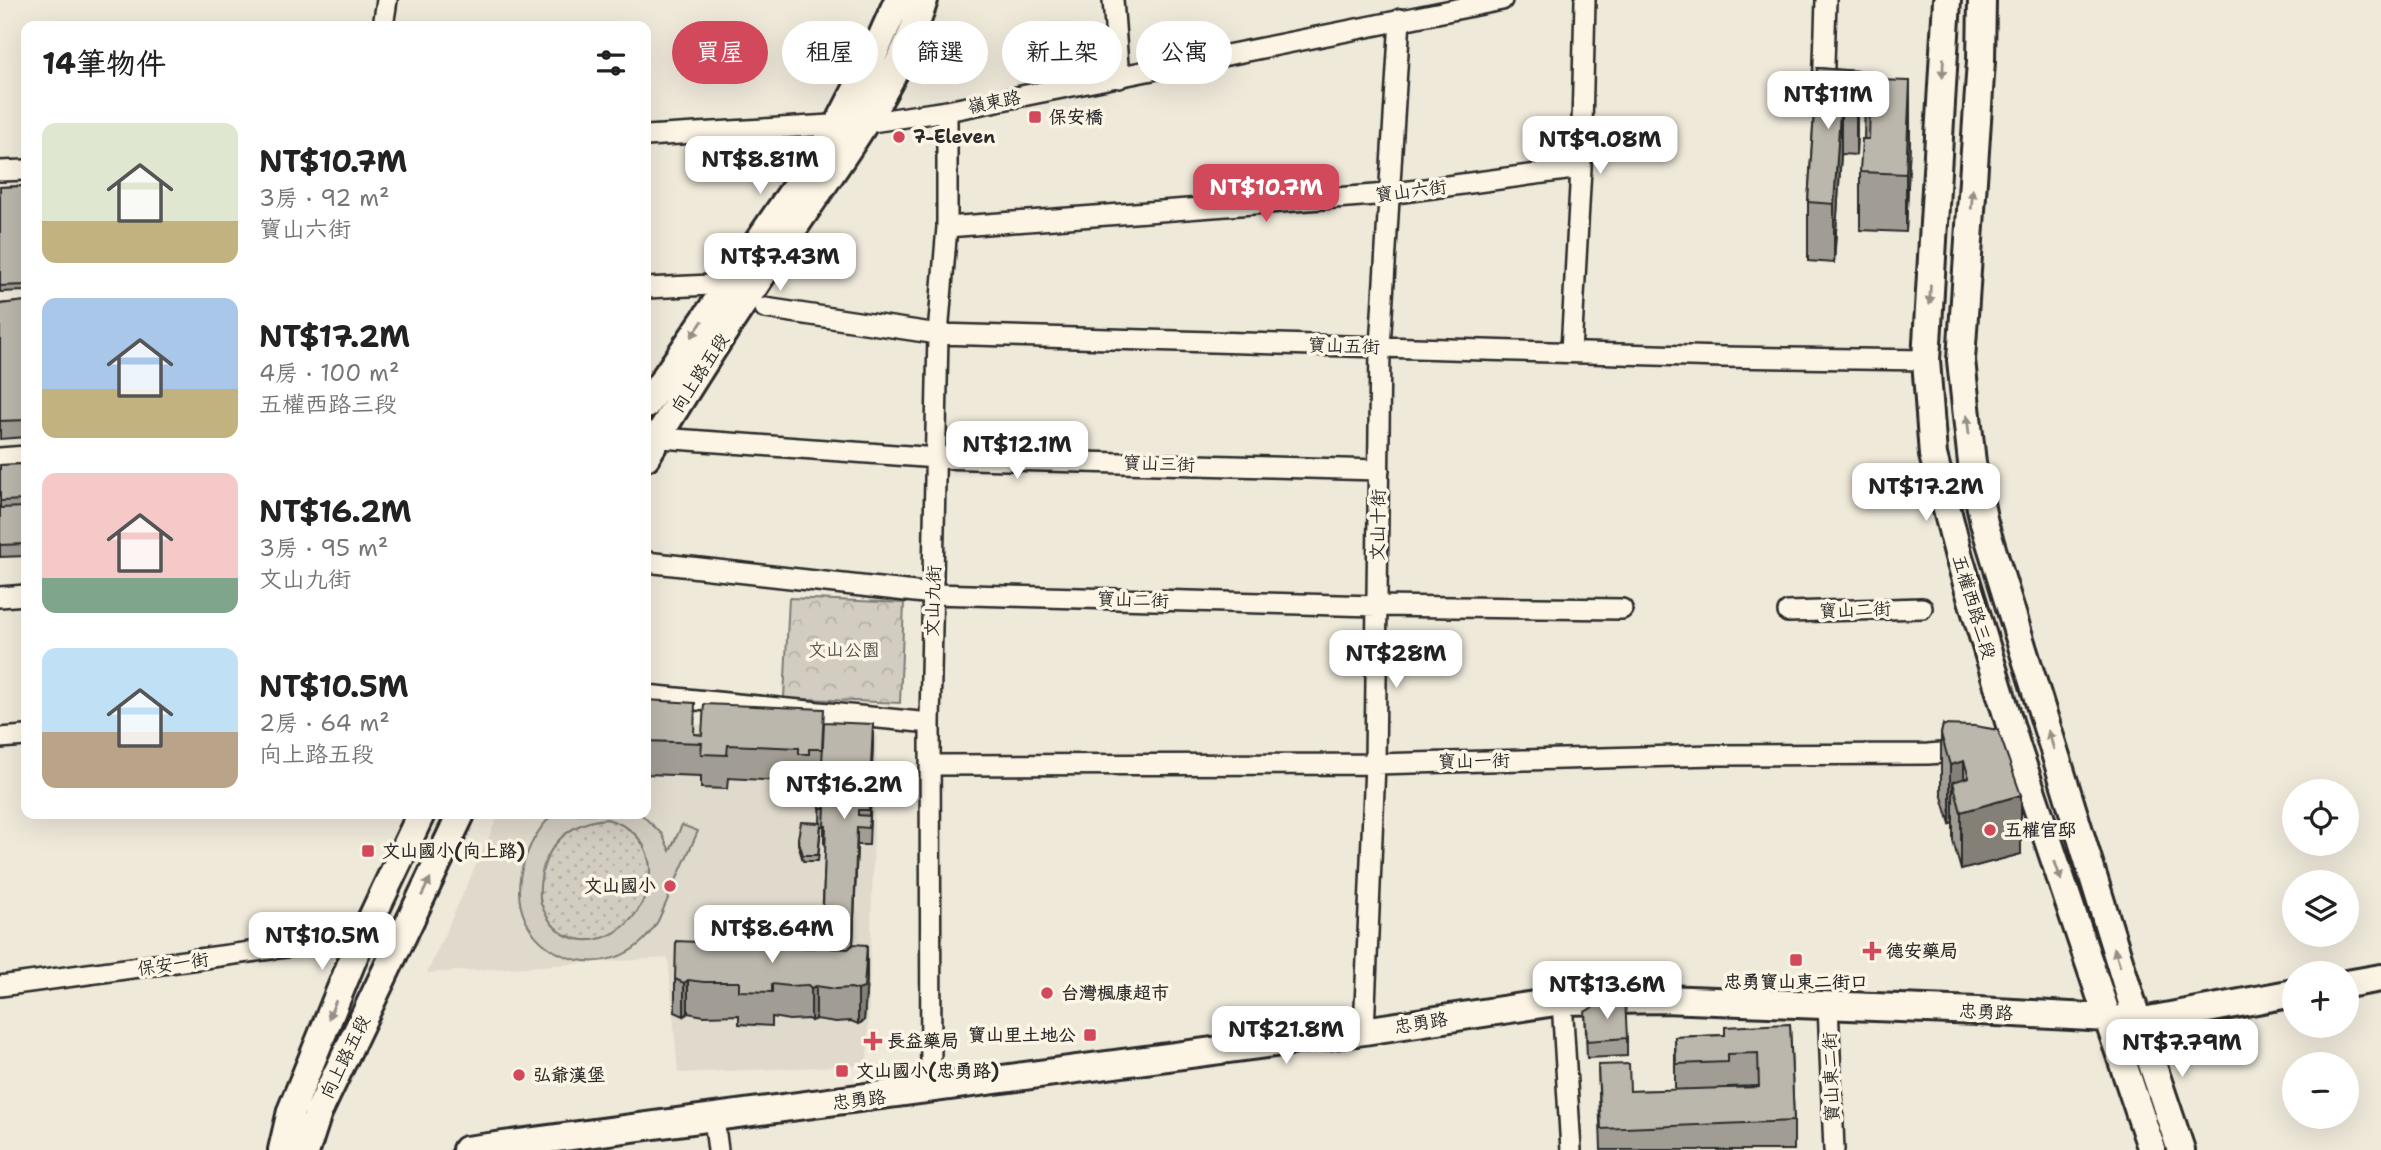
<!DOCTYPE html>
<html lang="zh-TW">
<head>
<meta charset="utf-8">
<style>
  :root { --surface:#fff; --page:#f6f6f6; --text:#222; --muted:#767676; --accent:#d1495b }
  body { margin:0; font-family:"Shantell Sans","LXGW WenKai TC",sans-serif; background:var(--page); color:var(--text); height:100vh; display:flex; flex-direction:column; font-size:26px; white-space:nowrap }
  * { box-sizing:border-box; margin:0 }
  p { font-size:23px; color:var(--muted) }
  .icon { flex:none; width:38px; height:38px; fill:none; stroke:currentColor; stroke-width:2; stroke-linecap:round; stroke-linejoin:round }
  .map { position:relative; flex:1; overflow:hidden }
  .side { position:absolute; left:21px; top:21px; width:630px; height:798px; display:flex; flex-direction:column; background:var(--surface); border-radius:14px; box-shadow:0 7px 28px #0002 }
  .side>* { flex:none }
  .top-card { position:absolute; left:672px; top:21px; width:665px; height:63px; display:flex; gap:14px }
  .buttons { position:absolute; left:2282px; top:779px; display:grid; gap:14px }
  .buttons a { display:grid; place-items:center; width:77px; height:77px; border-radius:50%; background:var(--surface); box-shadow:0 7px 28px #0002; font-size:35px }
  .price { position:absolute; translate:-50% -60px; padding:0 16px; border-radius:14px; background:#fff; color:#222; font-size:23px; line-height:46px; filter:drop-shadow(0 2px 4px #0008) }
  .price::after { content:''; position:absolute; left:50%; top:42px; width:21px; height:16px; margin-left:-10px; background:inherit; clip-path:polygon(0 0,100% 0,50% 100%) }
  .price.current { background:var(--accent); color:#fff }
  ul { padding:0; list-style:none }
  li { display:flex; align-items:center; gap:21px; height:175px; padding:0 21px }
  li span { display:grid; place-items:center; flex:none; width:196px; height:140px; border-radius:14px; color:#555 }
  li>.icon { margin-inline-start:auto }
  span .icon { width:84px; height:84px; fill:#fffc; stroke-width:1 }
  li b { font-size:30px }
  h2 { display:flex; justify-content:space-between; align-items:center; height:84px; padding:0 21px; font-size:30px }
  .chip { padding:0 24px; border-radius:32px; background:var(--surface); box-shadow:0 7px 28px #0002; font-size:24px; line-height:63px }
  .chip.current { background:var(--accent); color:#fff }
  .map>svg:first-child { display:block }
  .built { fill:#e0dacc }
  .grass { fill:url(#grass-dots); stroke:#7e7c76; stroke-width:2 }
  .park { fill:url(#park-crowns); stroke:#7e7c76; stroke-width:2 }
  .pitch { fill:#d2cdc0; stroke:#7e7c76; stroke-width:2; fill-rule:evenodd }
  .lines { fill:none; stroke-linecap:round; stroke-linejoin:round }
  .street-casing { stroke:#2b2b2b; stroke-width:24 }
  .secondary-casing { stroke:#2b2b2b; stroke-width:32 }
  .street { stroke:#fcf5e5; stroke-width:19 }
  .secondary { stroke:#fcf5e5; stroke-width:26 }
  .wall { fill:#a29d94; stroke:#2b2b2b; stroke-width:2; fill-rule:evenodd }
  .shaded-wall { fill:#848078; stroke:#2b2b2b; stroke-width:2 }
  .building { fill:#bcb7ac; stroke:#2b2b2b; stroke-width:2 }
  .oneway { fill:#949088 }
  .poi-dot { fill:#d1495b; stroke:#fcf5e5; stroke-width:2.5 }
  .labels { text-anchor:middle; stroke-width:7; stroke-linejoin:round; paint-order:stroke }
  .street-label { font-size:18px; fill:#2b2b2b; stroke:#fcf5e5 }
  .poi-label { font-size:18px; font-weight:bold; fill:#2b2b2b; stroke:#fcf5e5; text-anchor:start }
  .park-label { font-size:18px; fill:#555450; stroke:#fcf5e5 }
</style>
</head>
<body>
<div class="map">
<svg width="2381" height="1150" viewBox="0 0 2381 1150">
  <defs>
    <pattern id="grass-dots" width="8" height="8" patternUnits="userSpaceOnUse" patternTransform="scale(1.75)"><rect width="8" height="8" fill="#d2cdc0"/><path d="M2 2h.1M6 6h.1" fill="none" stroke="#b4b0a5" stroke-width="1.8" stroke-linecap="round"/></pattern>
    <pattern id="park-crowns" width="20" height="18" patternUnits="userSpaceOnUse" patternTransform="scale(1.75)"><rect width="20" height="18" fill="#d2cdc0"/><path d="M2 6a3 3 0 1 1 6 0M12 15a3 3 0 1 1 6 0" fill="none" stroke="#b4b0a5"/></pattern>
  </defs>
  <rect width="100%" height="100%" fill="#efe9da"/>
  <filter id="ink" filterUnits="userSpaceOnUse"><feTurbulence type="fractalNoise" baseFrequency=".0143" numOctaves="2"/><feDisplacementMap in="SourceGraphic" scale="14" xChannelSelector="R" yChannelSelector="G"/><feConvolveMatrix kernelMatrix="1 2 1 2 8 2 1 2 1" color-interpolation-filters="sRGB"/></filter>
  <g filter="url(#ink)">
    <path class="built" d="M646,722L877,734L867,1065L678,1073L668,958L427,973L499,814H646Z"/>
    <path class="grass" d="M607,819C692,843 636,964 568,936C554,930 546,917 541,904C538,893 540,883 542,872C550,840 574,821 607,819Z"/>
    <path class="park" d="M789,598L904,603L900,703L784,698Z"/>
    <path class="pitch" d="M554,814H641L662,834L670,851L682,825L698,831L658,921C613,1001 491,952 525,859C531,842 540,826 554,814ZM607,819C692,843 636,964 567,936C554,930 546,917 541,904C538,893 540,882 542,872C550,840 574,821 607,819Z"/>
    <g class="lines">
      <defs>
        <path id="street" d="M1113,0L1119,78
          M383,26L387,0
          M1823,95L1826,0
          M646,136L865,123L947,111L1502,0
          M0,171L26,170
          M947,227L1388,194L1581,168
          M646,288L711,285
          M765,308L938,334L1723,357L1926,360
          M1571,351L1581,168L1585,0
          M647,437L937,458L1379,470
          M0,458L26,456
          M646,562L933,594L1376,606L1622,609
          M0,597L26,595
          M1788,612L1922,608
          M646,695L930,723
          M0,738L26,736
          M930,765L1375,764L1714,755L1928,754L1967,751
          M0,986L345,939
          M1562,1001L1571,1150
          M1828,1005L1834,1150
          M1364,1031L1375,764L1380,347L1400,19
          M931,1090L930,723L938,334L947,227V111
          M714,1119L718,1150"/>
        <path id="secondary" d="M1947,0L1926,360L1933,455L1959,557L2017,748L2152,1150
          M1982,0L1981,61L1961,360L1972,463L1984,523L2138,1022L2181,1150
          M646,405L838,125L870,63L898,0
          M646,457C694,375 748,295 802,216C848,148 900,80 924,0
          M2347,984L2381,978
          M282,1150L291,1111L357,949L421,814
          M306,1150L318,1113L461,814
          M466,1150L1364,1031L1562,1001L1663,999L1978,1011L2108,1018L2138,1022L2294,993"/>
      </defs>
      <use href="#street" class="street-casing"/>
      <use href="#secondary" class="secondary-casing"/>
      <use href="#street" class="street"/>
      <use href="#secondary" class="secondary"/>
    </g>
    <path class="wall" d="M1817,68L1857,71V130L1856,155L1841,154L1834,263L1808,261V202Z
      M1865,96L1910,140L1906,232L1860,230V172L1864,139Z
      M26,186V291L0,292V187Z
      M26,301V437L0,439V304Z
      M26,464V556L0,557V465Z
      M646,700L695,734L702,735L824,724L873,742L869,845H857L853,944L867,978L864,1021L858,1024L851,1021L836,1022L816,1019L811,1021L808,1019L789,1020L772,1017V1026L739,1024V1015L704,1016L688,1013L684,1016L675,1012V979L772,946L800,947V940L821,936L826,843H824V826H821L818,861H803L798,844V838L820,823L821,783L809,782V788L799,787V782L728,778L727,789L701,788V776L646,774Z
      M1943,725L2021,854L1961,870L1953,841V823L1950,824L1941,793V734Z
      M1585,1012L1627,1038V1056L1587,1058Z
      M1790,1024L1794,1121V1150H1601L1598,1065L1630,1091L1675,1090V1037L1725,1035ZM1758,1086V1087L1728,1088V1087Z"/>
    <path class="shaded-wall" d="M1857,71V130L1856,155V96Z
      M1910,81V140L1906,232V174Z
      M1841,96V154L1834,263V204Z
      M873,724V742L869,828V810Z
      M1964,761V811L2021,795V854L1961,870V812L1953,782V823L1950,824V765Z
      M857,827V845L852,968V951Z
      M867,945V978L864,1021L858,1024V990Z
      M688,980V1013L684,1016V983Z
      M816,986V1019L811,1021V988Z"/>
    <path class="building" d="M1817,68L1857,71L1856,96H1841L1834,204L1808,202Z
      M1873,80L1910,81L1906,174L1860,172L1862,139H1869L1870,109H1864L1865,96H1872Z
      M26,186V285L0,286V187Z
      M26,301V420L0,421V304Z
      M26,464V500L0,501V465Z
      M26,507V544L0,545V508Z
      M646,700L695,703L694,734L702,735L704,704L824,709L822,749H809V754H799V748L728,745L727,755L701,754L702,743L646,741Z
      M824,722L873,724L869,810H858V815L870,816L869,828L857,827L853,945L848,949L831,948L830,946V933H822L826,826H824L825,808H820Z
      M1943,725L1975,726L1998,730L2021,795L1961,812L1953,782L1969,777L1964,761L1950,765L1941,734Z
      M801,822L821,823L818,855H803L798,838Z
      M821,933H830L829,945L831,948L848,949L853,944L867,945L864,988L858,990L851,988L836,989L816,986L811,988L808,985L789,986L772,984V992L739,991V982H704L688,980L684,983L675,979L676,941L744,944L751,938L757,936L765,938L772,946L814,948L821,942Z
      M806,935L821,936V942L814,948L805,947L800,940Z
      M1625,999L1627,1038L1587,1041L1585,1012L1604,1000Z
      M1790,1024L1794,1121L1601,1129L1598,1065L1629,1064L1630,1091L1759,1087L1758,1053L1728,1054V1062L1676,1064L1675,1037L1725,1035V1027Z"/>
    <defs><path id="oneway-solid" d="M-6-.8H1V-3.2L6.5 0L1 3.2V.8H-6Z" transform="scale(1.75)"/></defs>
    <g class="oneway">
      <use href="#oneway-solid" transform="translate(1943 68) rotate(93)"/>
      <use href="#oneway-solid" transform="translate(1972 199) rotate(-86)"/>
      <use href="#oneway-solid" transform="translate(1930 295) rotate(93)"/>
      <use href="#oneway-solid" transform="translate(697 329) rotate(125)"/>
      <use href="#oneway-solid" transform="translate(1968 425) rotate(-96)"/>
      <use href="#oneway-solid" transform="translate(2051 740) rotate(-107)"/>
      <use href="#oneway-solid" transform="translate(2058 871) rotate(71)"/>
      <use href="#oneway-solid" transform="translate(426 887) rotate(-64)"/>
      <use href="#oneway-solid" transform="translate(2117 957) rotate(-107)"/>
      <use href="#oneway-solid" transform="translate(332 1010) rotate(112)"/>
    </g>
  </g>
  <g class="poi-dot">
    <rect x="1028" y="110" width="14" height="14" rx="3.5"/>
    <circle cx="899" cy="137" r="7"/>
    <circle cx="1990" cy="830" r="7"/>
    <rect x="361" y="844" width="14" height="14" rx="3.5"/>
    <circle cx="670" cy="886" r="7"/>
    <path d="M1868.5 940.5h7v7h7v7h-7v7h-7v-7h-7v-7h7z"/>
    <rect x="1789" y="953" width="14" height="14" rx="3.5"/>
    <circle cx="1047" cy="993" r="7"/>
    <rect x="1083" y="1028" width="14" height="14" rx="3.5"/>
    <path d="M869.5 1030.5h7v7h7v7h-7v7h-7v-7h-7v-7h7z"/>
    <rect x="835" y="1064" width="14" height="14" rx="3.5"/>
    <circle cx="519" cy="1075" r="7"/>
  </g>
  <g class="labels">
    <g class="street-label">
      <text transform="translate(994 102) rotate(-11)" y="6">嶺東路</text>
      <text transform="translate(1411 191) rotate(-7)" y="6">寶山六街</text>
      <text transform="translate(1344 346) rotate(2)" y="6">寶山五街</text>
      <text transform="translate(700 373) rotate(-57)" y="6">向上路五段</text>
      <text transform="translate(1159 464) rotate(2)" y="6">寶山三街</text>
      <text transform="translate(1378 525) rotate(-89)" y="6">文山十街</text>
      <text transform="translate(1133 600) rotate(2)" y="6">寶山二街</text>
      <text transform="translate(933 601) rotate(-88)" y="6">文山九街</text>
      <text transform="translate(1974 607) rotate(73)" y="6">五權西路三段</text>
      <text transform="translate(1855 610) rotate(-2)" y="6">寶山二街</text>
      <text transform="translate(1474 761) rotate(-1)" y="6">寶山一街</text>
      <text transform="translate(173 964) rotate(-8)" y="6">保安一街</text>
      <text transform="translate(1986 1012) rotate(3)" y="6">忠勇路</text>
      <text transform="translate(1421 1023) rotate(-9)" y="6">忠勇路</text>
      <text transform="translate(345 1057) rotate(-64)" y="6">向上路五段</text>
      <text transform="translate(1831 1077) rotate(-92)" y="6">寶山東二街</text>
      <text transform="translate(859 1100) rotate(-7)" y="6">忠勇路</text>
    </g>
    <g class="poi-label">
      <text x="1049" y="123">保安橋</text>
      <text x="913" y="143">7-Eleven</text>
      <text x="2004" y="836">五權官邸</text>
      <text x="382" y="857">文山國小(向上路)</text>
      <text x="656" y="892" text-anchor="end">文山國小</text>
      <text x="1886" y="957">德安藥局</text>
      <text x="1796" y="988" text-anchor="middle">忠勇寶山東二街口</text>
      <text x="1061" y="999">台灣楓康超市</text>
      <text x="1076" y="1041" text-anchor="end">寶山里土地公</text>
      <text x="887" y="1047">長益藥局</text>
      <text x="856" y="1077">文山國小(忠勇路)</text>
      <text x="533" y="1081">弘爺漢堡</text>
    </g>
    <g class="park-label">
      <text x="844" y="656">文山公園</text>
    </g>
  </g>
</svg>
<div class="buttons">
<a><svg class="icon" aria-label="locate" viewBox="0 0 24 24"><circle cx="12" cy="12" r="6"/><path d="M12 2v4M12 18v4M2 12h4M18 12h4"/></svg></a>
<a><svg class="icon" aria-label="layers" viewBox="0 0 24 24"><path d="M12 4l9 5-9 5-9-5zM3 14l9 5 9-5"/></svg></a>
<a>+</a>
<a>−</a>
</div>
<b class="price" style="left:1828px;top:131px">NT$11M</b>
<b class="price" style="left:1600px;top:176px">NT$9.08M</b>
<b class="price" style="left:760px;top:196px">NT$8.81M</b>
<b class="price current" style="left:1266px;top:224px">NT$10.7M</b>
<b class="price" style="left:780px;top:293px">NT$7.43M</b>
<b class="price" style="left:1017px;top:481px">NT$12.1M</b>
<b class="price" style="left:1926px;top:523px">NT$17.2M</b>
<b class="price" style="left:1396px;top:690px">NT$28M</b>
<b class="price" style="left:844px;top:821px">NT$16.2M</b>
<b class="price" style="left:772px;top:965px">NT$8.64M</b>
<b class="price" style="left:322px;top:972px">NT$10.5M</b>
<b class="price" style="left:1607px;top:1021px">NT$13.6M</b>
<b class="price" style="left:1286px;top:1066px">NT$21.8M</b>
<b class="price" style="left:2182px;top:1079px">NT$7.79M</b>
<div class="top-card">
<a class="chip current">買屋</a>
<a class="chip">租屋</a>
<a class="chip">篩選</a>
<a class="chip">新上架</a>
<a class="chip">公寓</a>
</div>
<section class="side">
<h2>14筆物件<svg class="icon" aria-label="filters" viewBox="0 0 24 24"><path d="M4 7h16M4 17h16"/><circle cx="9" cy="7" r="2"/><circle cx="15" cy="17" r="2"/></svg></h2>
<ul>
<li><span style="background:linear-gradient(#dfe7d0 70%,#c2b280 0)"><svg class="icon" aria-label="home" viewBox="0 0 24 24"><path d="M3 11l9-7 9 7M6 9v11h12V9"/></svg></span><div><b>NT$10.7M</b><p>3房 · 92 m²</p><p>寶山六街</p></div></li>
<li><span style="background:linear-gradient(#a9c7e8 65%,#c2b280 0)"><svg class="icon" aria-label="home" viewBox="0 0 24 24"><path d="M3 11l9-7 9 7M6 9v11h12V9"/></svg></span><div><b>NT$17.2M</b><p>4房 · 100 m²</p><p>五權西路三段</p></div></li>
<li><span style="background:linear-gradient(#f6c9c9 75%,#7fa58c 0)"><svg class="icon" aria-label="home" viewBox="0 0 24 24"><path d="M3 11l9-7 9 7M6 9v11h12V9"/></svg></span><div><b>NT$16.2M</b><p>3房 · 95 m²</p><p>文山九街</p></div></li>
<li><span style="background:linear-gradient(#bfe0f5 60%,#b9a48a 0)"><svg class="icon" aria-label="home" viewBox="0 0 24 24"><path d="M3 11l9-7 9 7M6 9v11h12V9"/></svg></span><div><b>NT$10.5M</b><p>2房 · 64 m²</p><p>向上路五段</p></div></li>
</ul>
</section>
</div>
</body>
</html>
